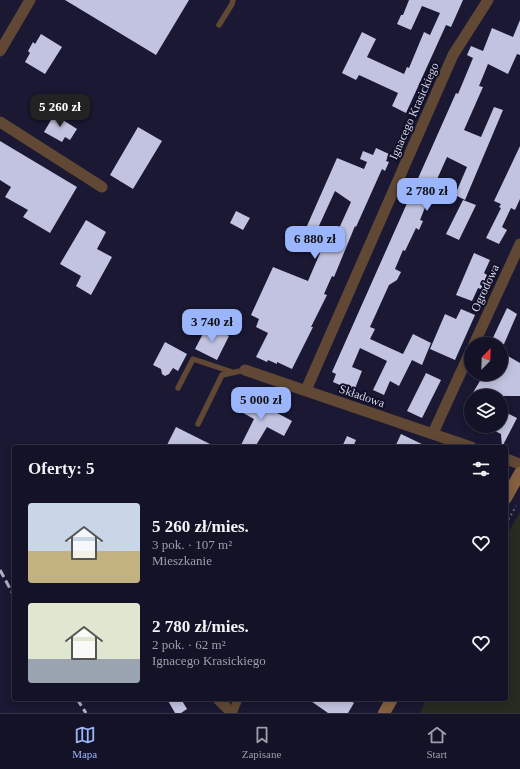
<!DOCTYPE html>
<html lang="pl">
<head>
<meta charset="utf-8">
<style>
  :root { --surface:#141226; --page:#212032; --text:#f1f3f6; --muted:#9d9ea7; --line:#333243; --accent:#9bb5fd }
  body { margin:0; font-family:"Times New Roman",serif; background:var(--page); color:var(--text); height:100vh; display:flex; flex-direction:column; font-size:15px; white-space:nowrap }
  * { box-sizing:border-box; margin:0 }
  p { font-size:13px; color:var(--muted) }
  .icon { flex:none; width:22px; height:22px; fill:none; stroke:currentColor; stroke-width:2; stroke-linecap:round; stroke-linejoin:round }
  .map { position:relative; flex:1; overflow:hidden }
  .details { position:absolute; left:12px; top:445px; width:496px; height:256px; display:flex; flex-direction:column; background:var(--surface); border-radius:4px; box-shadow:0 2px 10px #0003,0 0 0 1px var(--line) }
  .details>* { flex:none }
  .needle { width:26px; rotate:23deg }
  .tools { position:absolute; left:464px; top:337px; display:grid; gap:8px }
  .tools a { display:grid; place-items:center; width:44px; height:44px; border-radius:50%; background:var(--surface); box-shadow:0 2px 10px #0003,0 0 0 1px var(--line); font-size:20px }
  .price { position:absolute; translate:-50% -34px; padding:0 9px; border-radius:8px; background:var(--accent); color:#111; font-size:13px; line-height:26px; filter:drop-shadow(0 1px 2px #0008) }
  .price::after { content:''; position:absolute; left:50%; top:24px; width:12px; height:9px; margin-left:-6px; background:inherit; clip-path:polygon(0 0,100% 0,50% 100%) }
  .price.current { background:#222; color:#fff }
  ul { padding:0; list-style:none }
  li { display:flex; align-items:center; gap:12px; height:100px; padding:0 16px }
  li span { display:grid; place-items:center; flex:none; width:112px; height:80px; border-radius:4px; color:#555 }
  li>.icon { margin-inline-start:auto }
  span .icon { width:48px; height:48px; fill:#fffc; stroke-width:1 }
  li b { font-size:17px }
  h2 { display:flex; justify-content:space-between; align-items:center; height:48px; padding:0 16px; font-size:17px }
  .dock { display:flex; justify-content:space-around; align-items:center; height:56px; border-top:1px solid var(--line); background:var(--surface); font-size:11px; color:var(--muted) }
  .dock a { display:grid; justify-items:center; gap:2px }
  .dock .current { color:var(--accent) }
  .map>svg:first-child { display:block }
  .green { fill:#262c1f }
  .building { fill:#c2c3e0; fill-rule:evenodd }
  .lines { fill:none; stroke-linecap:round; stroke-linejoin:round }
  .path { stroke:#636279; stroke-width:2; stroke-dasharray:2 3; stroke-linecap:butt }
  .lane { stroke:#604834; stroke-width:5.5 }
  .street { stroke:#604834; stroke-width:11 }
  .secondary { stroke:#866040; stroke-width:12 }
  .rail { stroke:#b1b0c4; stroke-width:3; stroke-dasharray:8 4; stroke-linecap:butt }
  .labels { text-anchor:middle; stroke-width:4; stroke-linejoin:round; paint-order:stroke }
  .street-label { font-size:12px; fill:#d6d6e8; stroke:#110f28 }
</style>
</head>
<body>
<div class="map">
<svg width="520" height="713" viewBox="0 0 520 713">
  <rect width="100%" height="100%" fill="#1a1832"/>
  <path class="green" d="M520,512V713H420L426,699H506V536Z"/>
  <path class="building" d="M65,0H189L156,55Z
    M409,0H463L451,27L446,25L406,113L392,106L398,93L359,75L356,80L342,73L362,32L376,39L367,57L404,74L407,67L409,68L424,32L430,35L440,13L422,6L411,30L397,24L401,15H403Z
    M520,20V55L517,54L508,74L488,64L479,86L483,87L464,130L481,137L494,107L503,110L465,200L455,195L467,167L447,157L434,186L438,188L431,202L428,200L420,220L423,221L419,230L416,228L405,251L403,250L395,269L401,272L397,280L389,285L370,327L375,329L370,339L403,354L413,334L431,343L422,365L412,360L399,386L390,381L384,395L373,390L387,361L360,348L352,367L362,371L354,391L333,382L336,374L332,372L456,93L458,94L473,58L467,55L471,46L483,51L492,28L513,37Z
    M41,34L62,47L45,74L25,62L30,53L28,51L33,42L35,44Z
    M57,110L65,115L63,120L77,129L70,140L65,137L62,142L44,132Z
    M138,127L162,141L133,189L110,175Z
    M0,141L77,187L50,233L23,217L28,210L5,197L11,187L0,180Z
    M520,146V199L515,210L511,208L502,227L507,230L499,244L486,238L501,208L499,207L501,204L494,201Z
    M376,148L389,154L386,161L389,162L385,171L382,169L356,227L355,226L334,277L332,276L324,294L327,295L311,327H313L292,369L277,362V364L268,360L267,362L256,357L268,333L256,327L259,319L251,315L273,267L308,281L320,253L299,244L337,158L364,169L367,162L360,159L363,151L373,155ZM335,191L351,202L336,235L318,228Z
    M463,200L476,205L459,240L446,234Z
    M236,211L250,218L243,230L230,223Z
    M86,220L106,232L97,249L112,257L91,295L76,286L81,276L60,264Z
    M474,253L490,260L484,273L487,275L481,289L478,288L472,301L456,295Z
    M507,308L517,314L504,344H490Z
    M461,309L475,315L455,360L430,349L445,314L456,319Z
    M207,326L229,336L217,360L195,349Z
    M165,342L187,354L178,371L173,368L169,374L165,376L162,374L161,369L153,365Z
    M501,352L520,363V396H471L484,374H501Z
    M426,373L441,380L422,418L407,411Z
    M244,395L292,421L284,436L267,427L255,447H240L254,419L236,409Z
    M501,410L517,418L502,447L501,434L485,426H501Z
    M176,427L216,447H166Z
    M401,434L428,447H395Z
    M347,436L356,440L353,447H342Z
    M167,699H181L187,709L181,713H175Z
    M308,699H348L354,703L348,713H328Z"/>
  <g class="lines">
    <path class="path" d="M506,524L516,506"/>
    <path class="lane" d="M219,25L232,4L233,0
      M178,388L193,359L232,372
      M198,424L222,375L245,370
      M234,709L235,699
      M234,713L240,699"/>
    <path class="street" d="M0,51L30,0
      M0,122L102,187
      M474,344L520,244
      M245,370L471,447
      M306,390L453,55L488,0
      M433,433L471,350
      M506,459L520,464
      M218,699L232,713"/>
    <path class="secondary" d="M506,498L520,473
      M384,713L392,699"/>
    <path class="rail" d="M0,570L14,596
      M77,699L86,713"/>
  </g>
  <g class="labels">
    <g class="street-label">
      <text transform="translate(414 111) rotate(-66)" y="4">Ignacego Krasickiego</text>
      <text transform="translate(485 288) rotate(-65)" y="4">Ogrodowa</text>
      <text transform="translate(362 396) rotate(19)" y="4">Składowa</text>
    </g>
  </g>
</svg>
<div class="tools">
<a><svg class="needle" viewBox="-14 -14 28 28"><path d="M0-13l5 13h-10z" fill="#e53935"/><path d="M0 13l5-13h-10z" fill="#9d9ea7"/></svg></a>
<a><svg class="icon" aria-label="layers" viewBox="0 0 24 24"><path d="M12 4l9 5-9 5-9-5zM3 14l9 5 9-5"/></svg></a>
</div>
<b class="price current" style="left:60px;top:128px">5 260 zł</b>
<b class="price" style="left:427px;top:212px">2 780 zł</b>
<b class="price" style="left:315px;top:260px">6 880 zł</b>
<b class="price" style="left:212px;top:343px">3 740 zł</b>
<b class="price" style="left:261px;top:421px">5 000 zł</b>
<section class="details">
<h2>Oferty: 5<svg class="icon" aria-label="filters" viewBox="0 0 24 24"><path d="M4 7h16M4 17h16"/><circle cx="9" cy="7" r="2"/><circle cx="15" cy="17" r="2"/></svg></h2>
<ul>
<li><span style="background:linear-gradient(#c9d6e8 60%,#c2b280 0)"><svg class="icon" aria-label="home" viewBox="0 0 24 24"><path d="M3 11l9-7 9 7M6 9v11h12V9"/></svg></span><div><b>5 260 zł/mies.</b><p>3 pok. · 107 m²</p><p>Mieszkanie</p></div><svg class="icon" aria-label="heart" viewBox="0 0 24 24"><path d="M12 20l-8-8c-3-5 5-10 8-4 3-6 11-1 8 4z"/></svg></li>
<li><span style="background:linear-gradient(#dfe7d0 70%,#9aa5b1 0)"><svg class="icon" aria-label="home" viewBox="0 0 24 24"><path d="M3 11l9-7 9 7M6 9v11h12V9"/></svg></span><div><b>2 780 zł/mies.</b><p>2 pok. · 62 m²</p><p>Ignacego Krasickiego</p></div><svg class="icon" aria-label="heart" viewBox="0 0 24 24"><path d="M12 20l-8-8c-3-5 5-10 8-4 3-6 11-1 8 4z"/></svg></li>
</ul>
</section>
</div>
<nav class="dock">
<a class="current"><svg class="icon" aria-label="map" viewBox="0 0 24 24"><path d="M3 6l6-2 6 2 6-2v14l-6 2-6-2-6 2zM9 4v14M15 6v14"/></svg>Mapa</a>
<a><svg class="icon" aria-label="saved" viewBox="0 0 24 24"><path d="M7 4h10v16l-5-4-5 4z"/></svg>Zapisane</a>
<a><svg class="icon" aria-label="home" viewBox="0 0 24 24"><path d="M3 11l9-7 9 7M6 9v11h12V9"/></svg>Start</a>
</nav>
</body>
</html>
